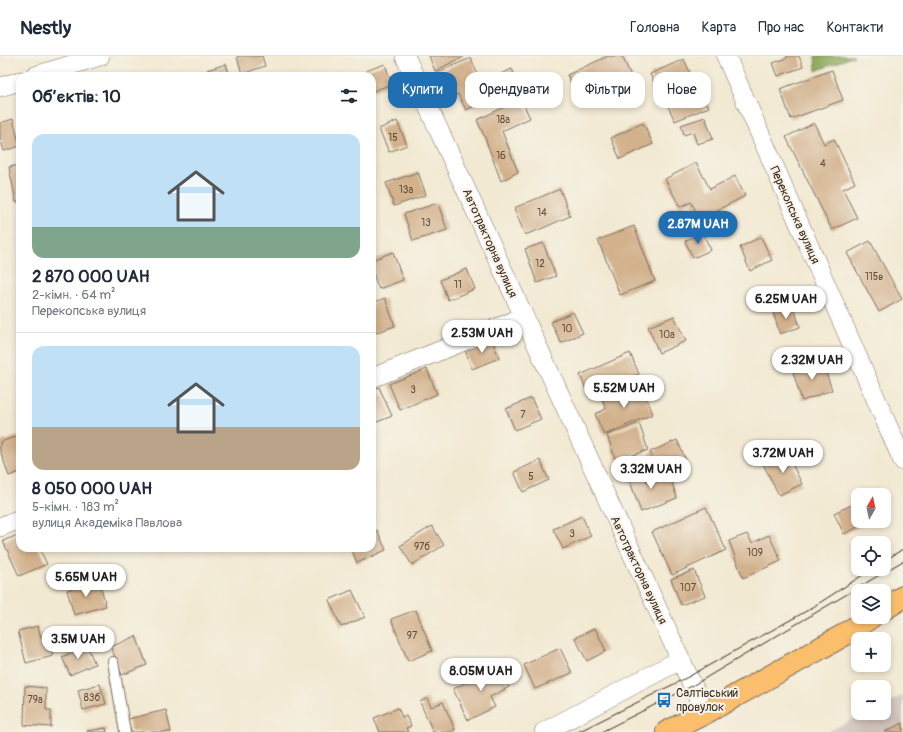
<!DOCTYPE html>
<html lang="uk">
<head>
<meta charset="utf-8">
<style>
  :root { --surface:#fff; --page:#f2f2f3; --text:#1f2937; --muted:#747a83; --line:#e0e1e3; --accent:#1f6fb2 }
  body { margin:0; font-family:Pangolin,sans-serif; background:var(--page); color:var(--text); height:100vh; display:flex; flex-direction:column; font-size:15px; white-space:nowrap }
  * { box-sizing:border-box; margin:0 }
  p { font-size:13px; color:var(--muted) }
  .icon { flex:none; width:22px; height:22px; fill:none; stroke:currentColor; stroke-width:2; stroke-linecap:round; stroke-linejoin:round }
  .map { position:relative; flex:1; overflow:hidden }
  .sheet { position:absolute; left:16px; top:16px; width:360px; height:480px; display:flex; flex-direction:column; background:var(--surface); border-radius:12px; box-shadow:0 2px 6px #0003 }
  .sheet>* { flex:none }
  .guide { position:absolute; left:388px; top:16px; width:380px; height:36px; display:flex; gap:8px }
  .needle { width:26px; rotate:9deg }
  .fabs { position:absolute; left:851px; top:432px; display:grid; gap:8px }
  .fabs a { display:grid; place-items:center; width:40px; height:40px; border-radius:8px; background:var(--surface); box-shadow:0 2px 6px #0003; font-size:20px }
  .price { position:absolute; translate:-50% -34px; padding:0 9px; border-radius:14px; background:#fff; color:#222; font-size:13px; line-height:26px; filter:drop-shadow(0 1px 2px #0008) }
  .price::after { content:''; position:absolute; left:50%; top:24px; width:12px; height:9px; margin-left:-6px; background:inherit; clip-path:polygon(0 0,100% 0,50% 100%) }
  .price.on { background:var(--accent); color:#fff }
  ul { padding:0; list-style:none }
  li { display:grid; align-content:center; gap:8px; height:212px; padding:0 16px }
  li+li { border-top:1px solid var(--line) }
  li span { display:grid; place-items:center; height:124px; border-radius:12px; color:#555 }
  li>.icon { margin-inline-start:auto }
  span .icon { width:72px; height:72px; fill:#fffc; stroke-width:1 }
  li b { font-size:17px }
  h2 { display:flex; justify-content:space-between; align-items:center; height:48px; padding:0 16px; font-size:17px }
  .chip { padding:0 14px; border-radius:12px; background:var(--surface); box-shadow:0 2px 6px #0003; font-size:14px; line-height:36px }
  .chip.on { background:var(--accent); color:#fff }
  header { display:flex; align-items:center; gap:24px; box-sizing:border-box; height:56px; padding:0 20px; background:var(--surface); border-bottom:1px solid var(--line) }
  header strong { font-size:19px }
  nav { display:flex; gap:22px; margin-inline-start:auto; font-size:14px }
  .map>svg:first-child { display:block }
  .industrial { fill:#cec1ba }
  .forest { fill:#8fac5f; stroke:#656b3e }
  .building { fill:#d2b18c }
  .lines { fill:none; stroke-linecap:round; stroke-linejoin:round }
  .lane-casing { stroke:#7b6d5d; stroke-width:12 }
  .street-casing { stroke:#7b6d5d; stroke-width:20 }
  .primary-casing { stroke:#7b6d5d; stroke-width:24 }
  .lane { stroke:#fff; stroke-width:10 }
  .street { stroke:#fff; stroke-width:19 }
  .primary { stroke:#fabe6d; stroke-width:22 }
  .tram { stroke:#3b2a1e; stroke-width:1 }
  .labels { text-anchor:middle; stroke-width:4; stroke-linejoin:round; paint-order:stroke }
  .number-label { font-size:10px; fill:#614c3a }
  .street-label { font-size:12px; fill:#3b2a1e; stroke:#f7f3e8 }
  .poi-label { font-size:12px; fill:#3b2a1e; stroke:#f7f3e8; text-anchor:start }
</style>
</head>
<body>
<header>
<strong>Nestly</strong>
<nav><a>Головна</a><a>Карта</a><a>Про нас</a><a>Контакти</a></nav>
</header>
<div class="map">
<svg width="903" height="676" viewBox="0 0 903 676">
  <rect width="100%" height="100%" fill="#f7f3e8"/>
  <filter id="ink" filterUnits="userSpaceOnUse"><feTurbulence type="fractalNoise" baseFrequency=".025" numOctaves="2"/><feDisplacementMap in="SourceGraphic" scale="8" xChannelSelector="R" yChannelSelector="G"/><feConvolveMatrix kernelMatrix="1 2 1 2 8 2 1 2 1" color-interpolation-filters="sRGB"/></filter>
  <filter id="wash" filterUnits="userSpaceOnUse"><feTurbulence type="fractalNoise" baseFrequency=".012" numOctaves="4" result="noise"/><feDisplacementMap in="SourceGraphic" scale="16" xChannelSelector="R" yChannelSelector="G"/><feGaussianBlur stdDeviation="0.9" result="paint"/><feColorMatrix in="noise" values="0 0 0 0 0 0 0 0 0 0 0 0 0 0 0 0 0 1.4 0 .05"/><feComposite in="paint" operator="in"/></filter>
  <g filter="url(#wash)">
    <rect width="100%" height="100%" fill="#f2e9d2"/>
    <path class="industrial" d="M903,639V676H827L866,657H884V649Z"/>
    <path class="forest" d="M815,0H854L816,15Z"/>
    <g id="blocks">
      <path class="building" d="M240,0H262L265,10L242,18L237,1Z
        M429,0H465L435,15Z
        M608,0H622L633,24L581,48L567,19Z
        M787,0H799L803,11L778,20L773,7L787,2Z
        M471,2L481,27L512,13L519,29L466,54L458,38L445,42L434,18Z
        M684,3L693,23L659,38L650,18Z
        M226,8L230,20H209L207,14Z
        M385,8L392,28L373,35L372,20H368L366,15Z
        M832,14L843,44L791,63L780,33Z
        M698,29L709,51L675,65L664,42Z
        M521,43L530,62L502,75L518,116L501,125L485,82L477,64Z
        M705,61L713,83L697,88L693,76L684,79L681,69Z
        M13,63L20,90L4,95L0,81V67Z
        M397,65L407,89L389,96L379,73Z
        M643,67L653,88L620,103L611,82Z
        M814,67L824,88L834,83L855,127L843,133L857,162L832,174L786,81Z
        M696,107L710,133L735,120L745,140L700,163L691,146L680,151L665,123Z
        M20,109V146H16L9,111Z
        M418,116L426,139L394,150L386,127Z
        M560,133L570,160L543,172L525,179L514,152Z
        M438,147L447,174L413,185L404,158Z
        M634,170L655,225L620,239L598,184Z
        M702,176L711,194L693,202L685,185Z
        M761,181L772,204L750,215L740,191Z
        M870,185L902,243L879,256L847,197Z
        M543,187L556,220L537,227L525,193Z
        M393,196L403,224L379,233L372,215V204Z
        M467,213L475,233L448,244L440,224Z
        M385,242L395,270L372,278V247Z
        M793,249L800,271L780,278L773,256Z
        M573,256L583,277L561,287L551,266Z
        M674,260L686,285L659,297L648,271Z
        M492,283L499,302L472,313L465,294Z
        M630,297L639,318L589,340L580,319Z
        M822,305L832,334L802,345L793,316Z
        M427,313L437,338L400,354L389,328Z
        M641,328L653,358L604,379L595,358L606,353L602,343Z
        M379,331L392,360L372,368V334Z
        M531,342L541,363L515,374L506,353Z
        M639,367L648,394L616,405L607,379Z
        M18,380L20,386V416L9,420L0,394V386Z
        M677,384L686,404L658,415L650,396Z
        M786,396L802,428L779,439L763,408Z
        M540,404L549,424L523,436L514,416Z
        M642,411L647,426L669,418L677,442L641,456L627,417Z
        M858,446V465H867L868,466L844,478L834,457Z
        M706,451L726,494L672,519L652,476Z
        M582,460L591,480L563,493L553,473Z
        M432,470L444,489L412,509L400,490Z
        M377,474L386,494L357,507L351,492H372V476Z
        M20,478V492H39L47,508L19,520L3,485Z
        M747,478L752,487L769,479L781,505L743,522L729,485Z
        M694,514L705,540L681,549L671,523Z
        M99,525L106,550L74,559L67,534Z
        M352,534L365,561L341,571L329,544Z
        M416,554L432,595L408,605L391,563Z
        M38,570L41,582L48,580L53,600L26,607L18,575Z
        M595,572L606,595L587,605L575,582Z
        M136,580L147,609L122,619L111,591Z
        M87,590L95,608L70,619L62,601Z
        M560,592L572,617L535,633L524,609Z
        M498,610L509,631L490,641L495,651L468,664L453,633Z
        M100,628L106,648L83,654L78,634Z
        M25,630L46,632V654H51V671L24,669Z
        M427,642L431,651L443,646L455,674L451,676H433L420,646Z
        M398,652L402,661L406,660L411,670L406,672L408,676H380L374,662Z
        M166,654L171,676H131L128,663Z
        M903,667V676H884Z
        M106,672L107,676H87V675Z"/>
    </g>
  </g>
  <g filter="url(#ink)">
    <use href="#blocks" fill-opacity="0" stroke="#7b6d5d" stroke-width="1"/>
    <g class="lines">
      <defs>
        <path id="lane" d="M113,606L125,676"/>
        <path id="street" d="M405,0L705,657
          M726,0L903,405
          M35,20L100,0
          M0,31L20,25
          M372,322L524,261
          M0,471L20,463
          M544,676L680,604"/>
        <path id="primary" d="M884,553L903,541
          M667,676L705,657L844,579L871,561"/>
      </defs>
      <use href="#lane" class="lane-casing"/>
      <use href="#street" class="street-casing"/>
      <use href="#primary" class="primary-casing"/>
      <use href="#lane" class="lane"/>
      <use href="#street" class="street"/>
      <use href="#primary" class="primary"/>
      <path class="tram" d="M884,505L903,493
        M578,676L688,621L810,553L872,513
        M601,676L692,630L903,505"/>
    </g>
  </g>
  <defs>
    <symbol id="bus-bare" viewBox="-9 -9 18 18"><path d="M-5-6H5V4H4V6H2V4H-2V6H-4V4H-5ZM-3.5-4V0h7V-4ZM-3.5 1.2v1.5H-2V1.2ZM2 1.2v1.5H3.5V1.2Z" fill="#1f6fb2" stroke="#f7f3e8" stroke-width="2.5" paint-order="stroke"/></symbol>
  </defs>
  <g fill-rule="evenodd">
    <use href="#bus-bare" x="653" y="633" width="22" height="22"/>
  </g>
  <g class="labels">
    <g class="number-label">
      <text x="503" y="67">18а</text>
      <text x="393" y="85">15</text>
      <text x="501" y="103">16</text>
      <text x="823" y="111">4</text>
      <text x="406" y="137">13а</text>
      <text x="542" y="160">14</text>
      <text x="426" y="170">13</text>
      <text x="540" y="211">12</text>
      <text x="874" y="224">115в</text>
      <text x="458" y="232">11</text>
      <text x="567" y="276">10</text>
      <text x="667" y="282">10а</text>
      <text x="413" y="337">3</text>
      <text x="523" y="362">7</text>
      <text x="531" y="424">5</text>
      <text x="572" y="481">3</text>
      <text x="422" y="494">97б</text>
      <text x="755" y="500">109</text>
      <text x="688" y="535">107</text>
      <text x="412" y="583">97</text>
      <text x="92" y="645">83б</text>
      <text x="35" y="647">79а</text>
    </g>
    <g class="street-label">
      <text transform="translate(795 159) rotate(66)" y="4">Перекопська вулиця</text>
      <text transform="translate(490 187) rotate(66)" y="4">Автотракторна вулиця</text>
      <text transform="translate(639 514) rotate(65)" y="4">Автотракторна вулиця</text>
    </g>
    <g class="poi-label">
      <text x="676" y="641">Салтівський<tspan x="676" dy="14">провулок</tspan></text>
    </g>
  </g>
</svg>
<div class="fabs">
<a><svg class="needle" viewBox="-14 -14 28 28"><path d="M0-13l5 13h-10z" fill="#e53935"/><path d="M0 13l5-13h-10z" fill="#747a83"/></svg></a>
<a><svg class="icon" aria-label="locate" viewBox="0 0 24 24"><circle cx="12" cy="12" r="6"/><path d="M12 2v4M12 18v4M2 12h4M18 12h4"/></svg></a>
<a><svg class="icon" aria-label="layers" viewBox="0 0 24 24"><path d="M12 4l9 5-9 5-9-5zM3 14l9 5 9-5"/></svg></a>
<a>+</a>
<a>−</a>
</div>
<b class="price on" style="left:698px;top:189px">2.87M UAH</b>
<b class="price" style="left:786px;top:264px">6.25M UAH</b>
<b class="price" style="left:482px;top:298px">2.53M UAH</b>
<b class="price" style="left:812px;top:325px">2.32M UAH</b>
<b class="price" style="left:624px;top:353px">5.52M UAH</b>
<b class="price" style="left:783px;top:418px">3.72M UAH</b>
<b class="price" style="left:651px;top:434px">3.32M UAH</b>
<b class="price" style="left:86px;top:542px">5.65M UAH</b>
<b class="price" style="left:78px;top:604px">3.5M UAH</b>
<b class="price" style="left:481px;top:636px">8.05M UAH</b>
<div class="guide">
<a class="chip on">Купити</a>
<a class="chip">Орендувати</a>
<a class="chip">Фільтри</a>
<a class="chip">Нове</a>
</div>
<section class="sheet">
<h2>Об’єктів: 10<svg class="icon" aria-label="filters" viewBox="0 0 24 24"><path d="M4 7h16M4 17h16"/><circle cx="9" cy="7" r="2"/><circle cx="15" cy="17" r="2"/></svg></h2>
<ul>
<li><span style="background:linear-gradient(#bfe0f5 75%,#7fa58c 0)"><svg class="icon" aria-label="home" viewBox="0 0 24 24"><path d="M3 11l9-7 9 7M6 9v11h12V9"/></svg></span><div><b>2 870 000 UAH</b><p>2-кімн. · 64 m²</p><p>Перекопська вулиця</p></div></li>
<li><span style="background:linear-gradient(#bfe0f5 65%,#b9a48a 0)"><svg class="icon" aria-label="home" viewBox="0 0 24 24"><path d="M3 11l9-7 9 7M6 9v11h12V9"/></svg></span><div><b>8 050 000 UAH</b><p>5-кімн. · 183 m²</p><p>вулиця Академіка Павлова</p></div></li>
</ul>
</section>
</div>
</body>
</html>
